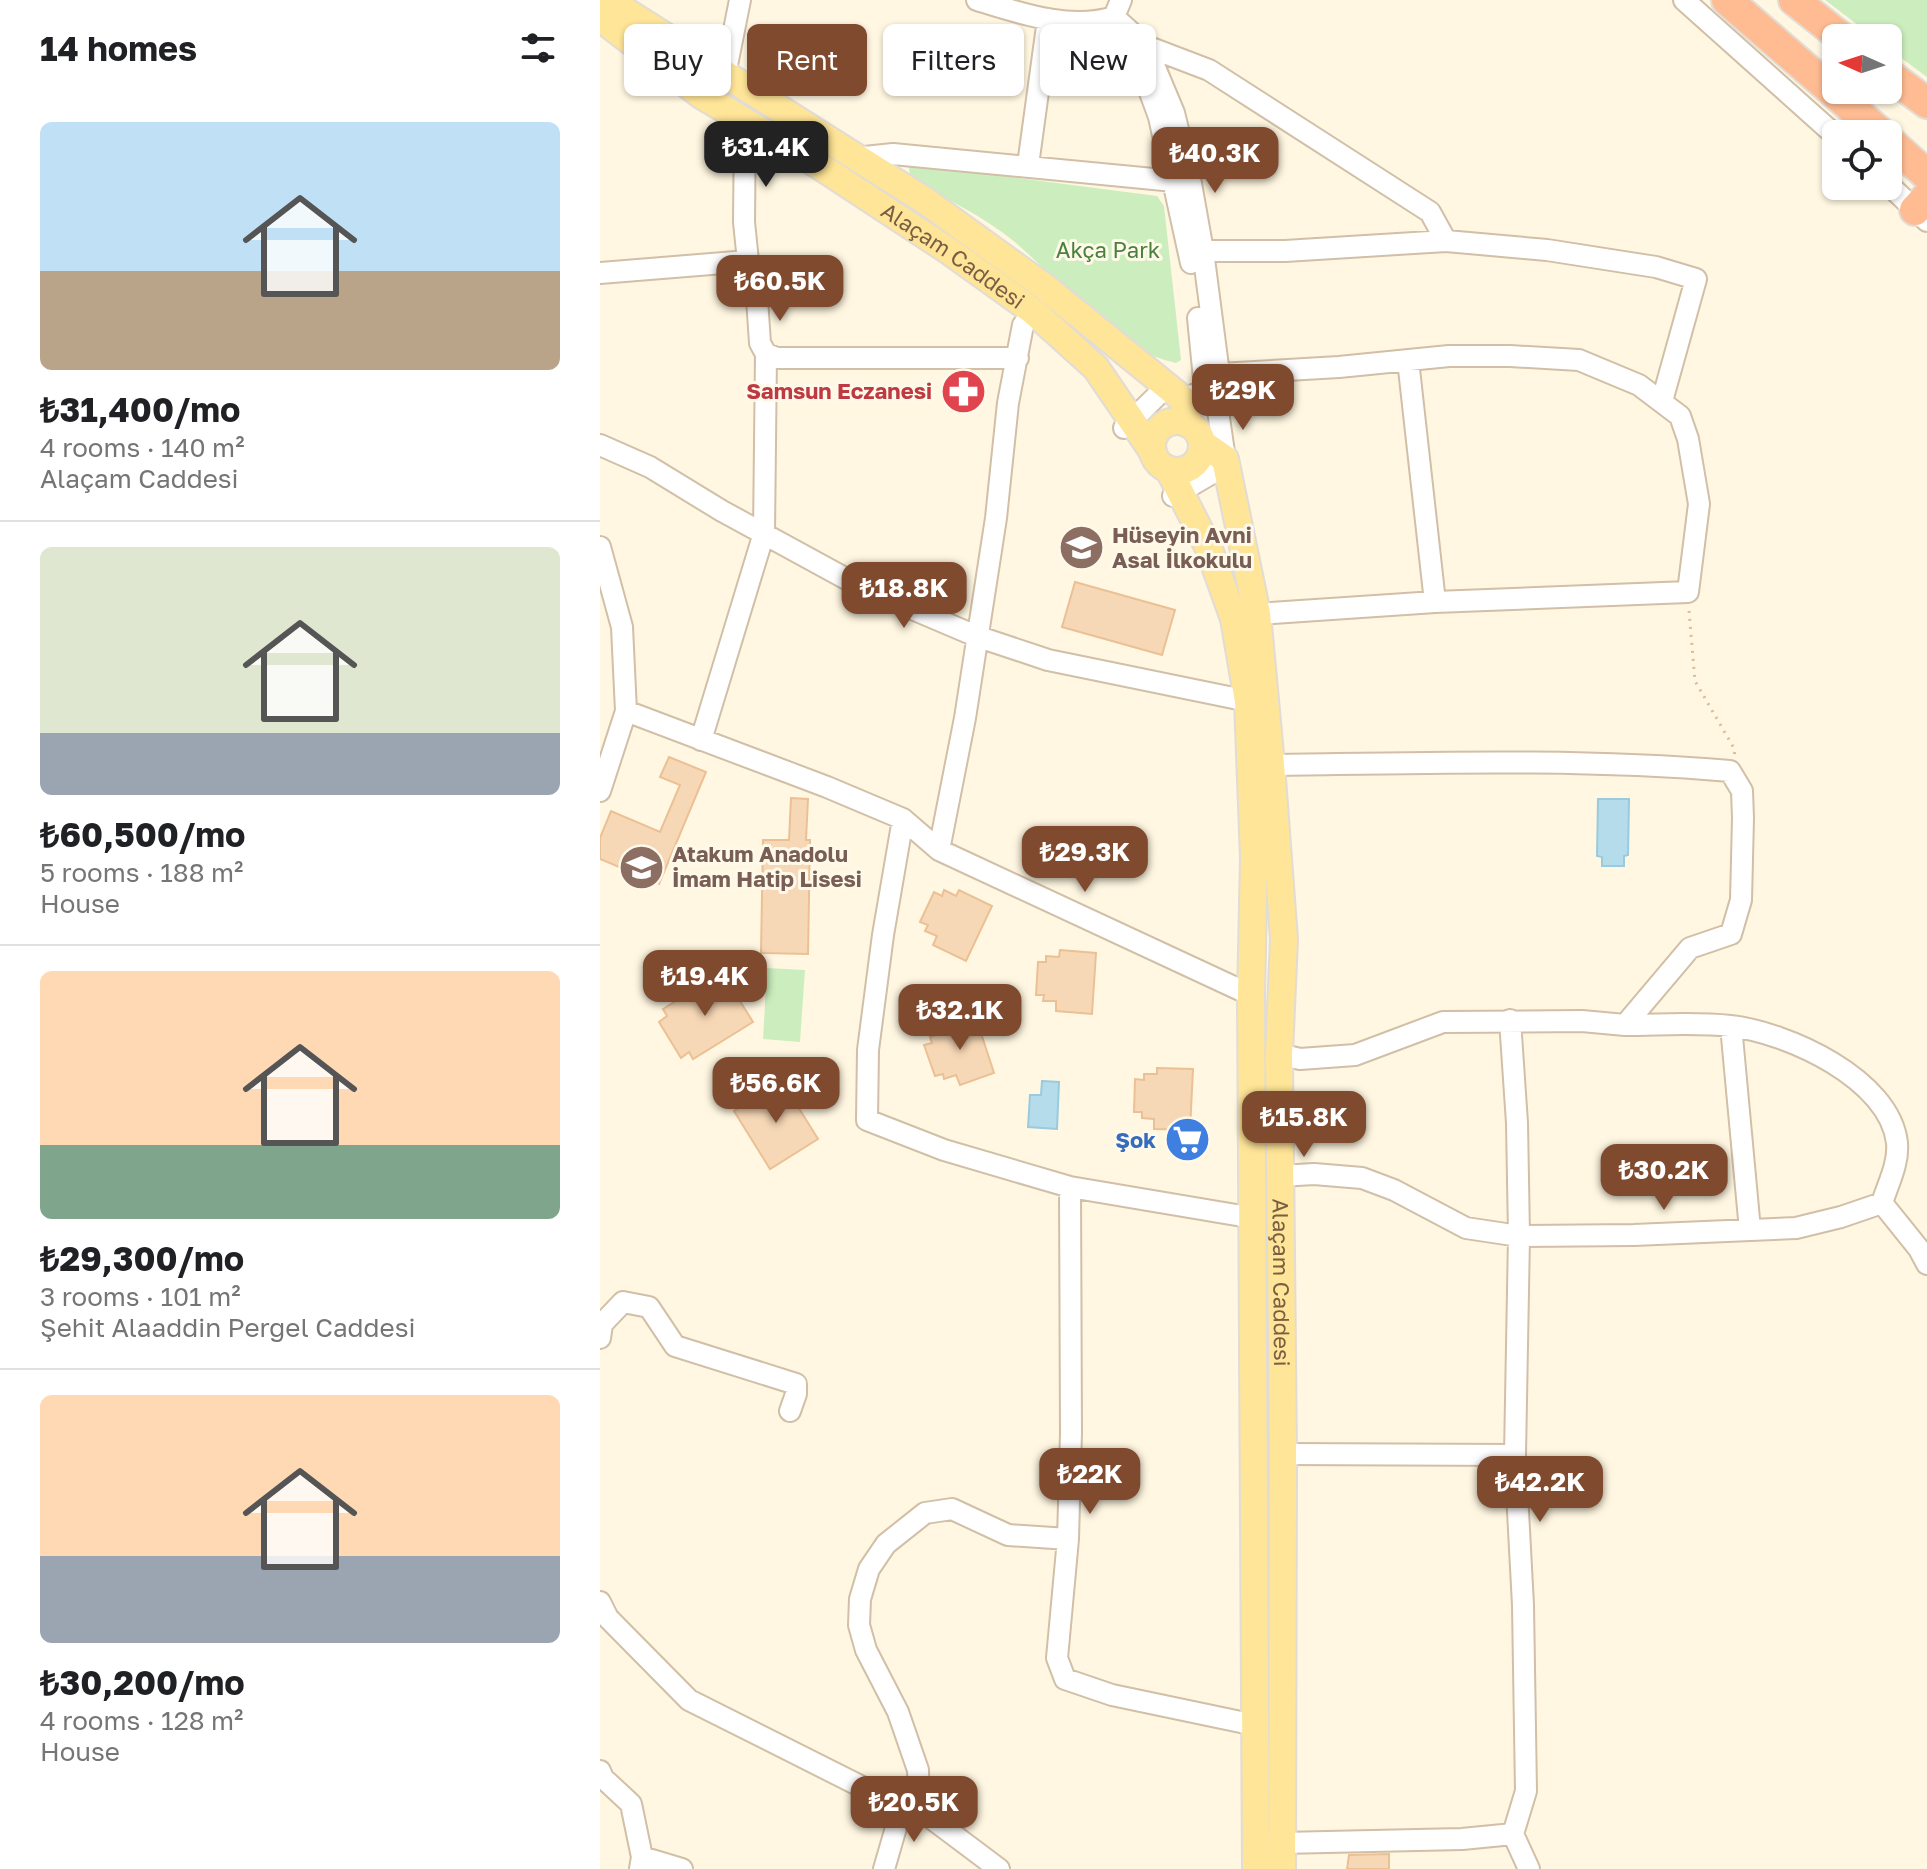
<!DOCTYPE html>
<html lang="en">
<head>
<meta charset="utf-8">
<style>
  :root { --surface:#fff; --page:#f2f2f2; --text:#202124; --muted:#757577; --line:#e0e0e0; --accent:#804a2e }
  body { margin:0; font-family:"Golos Text",sans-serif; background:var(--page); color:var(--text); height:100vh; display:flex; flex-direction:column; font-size:30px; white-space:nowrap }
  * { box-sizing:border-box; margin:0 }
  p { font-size:26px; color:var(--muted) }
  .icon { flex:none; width:44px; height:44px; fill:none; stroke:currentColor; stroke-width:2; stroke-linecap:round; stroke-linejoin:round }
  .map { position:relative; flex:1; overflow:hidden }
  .side { display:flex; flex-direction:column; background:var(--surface); width:600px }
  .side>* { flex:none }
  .banner { position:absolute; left:24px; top:24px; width:760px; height:72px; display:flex; gap:16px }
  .needle { width:52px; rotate:273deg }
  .buttons { position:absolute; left:1222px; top:24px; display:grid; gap:16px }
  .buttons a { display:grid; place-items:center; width:80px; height:80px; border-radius:12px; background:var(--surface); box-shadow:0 2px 6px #0004; font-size:40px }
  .price { position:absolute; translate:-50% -68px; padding:0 18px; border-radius:16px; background:var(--accent); color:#fff; font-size:26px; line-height:52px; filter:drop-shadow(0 2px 4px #0008) }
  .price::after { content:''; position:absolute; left:50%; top:48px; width:24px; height:18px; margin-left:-12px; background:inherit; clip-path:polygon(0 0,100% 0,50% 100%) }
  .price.active { background:#222; color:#fff }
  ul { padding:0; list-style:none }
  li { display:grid; align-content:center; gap:16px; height:424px; padding:0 40px }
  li+li { border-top:2px solid var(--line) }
  li span { display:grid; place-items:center; height:248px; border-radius:12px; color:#555 }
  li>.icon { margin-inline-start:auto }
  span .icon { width:144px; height:144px; fill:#fffc; stroke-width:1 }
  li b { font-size:34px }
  h2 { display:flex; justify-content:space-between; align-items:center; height:96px; padding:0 40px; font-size:34px }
  .pill { padding:0 28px; border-radius:12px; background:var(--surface); box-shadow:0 2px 6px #0004; font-size:28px; line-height:72px }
  .pill.active { background:var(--accent); color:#fff }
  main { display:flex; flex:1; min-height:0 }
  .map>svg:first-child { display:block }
  .green { fill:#cceebe }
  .water { fill:#b4dcea; stroke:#99cadd; stroke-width:2 }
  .building { fill:#f7d8b6; stroke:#ebc095; stroke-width:2 }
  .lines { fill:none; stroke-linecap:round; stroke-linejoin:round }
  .minor-casing { stroke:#d1bfa7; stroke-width:24 }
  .major-casing { stroke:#e2dcd6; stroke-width:30 }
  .highway-casing { stroke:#e2dcd6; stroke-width:34 }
  .path { stroke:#dcbb99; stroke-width:3; stroke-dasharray:2 6; stroke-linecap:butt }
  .minor { stroke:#fff; stroke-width:20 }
  .major { stroke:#ffe598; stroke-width:26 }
  .highway { stroke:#ffbc92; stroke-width:30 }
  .labels { text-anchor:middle; stroke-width:6; stroke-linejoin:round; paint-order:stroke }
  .park-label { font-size:22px; fill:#48803c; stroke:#fff9ea }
  .street-label { font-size:22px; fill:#795e45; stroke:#fff9ea }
  .health-label { font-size:22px; font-weight:bold; fill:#be3a42; stroke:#fff9ea; text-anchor:end }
  .education-label { font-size:22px; font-weight:bold; fill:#785e54; stroke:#fff9ea; text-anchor:start }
  .shop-label { font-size:22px; font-weight:bold; fill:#366cbe; stroke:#fff9ea; text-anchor:end }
</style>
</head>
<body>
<main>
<section class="side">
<h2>14 homes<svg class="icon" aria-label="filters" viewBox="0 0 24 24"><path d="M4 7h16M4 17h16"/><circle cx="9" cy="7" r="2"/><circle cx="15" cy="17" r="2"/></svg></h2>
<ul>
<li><span style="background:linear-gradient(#bfe0f5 60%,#b9a48a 0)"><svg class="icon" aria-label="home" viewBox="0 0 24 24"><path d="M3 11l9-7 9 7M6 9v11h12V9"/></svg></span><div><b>₺31,400/mo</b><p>4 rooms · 140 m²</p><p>Alaçam Caddesi</p></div></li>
<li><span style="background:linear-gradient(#dfe7d0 75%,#9aa5b1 0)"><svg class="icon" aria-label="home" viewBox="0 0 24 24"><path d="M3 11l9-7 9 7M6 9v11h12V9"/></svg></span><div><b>₺60,500/mo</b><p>5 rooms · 188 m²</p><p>House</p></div></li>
<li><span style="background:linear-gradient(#ffd9b3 70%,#7fa58c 0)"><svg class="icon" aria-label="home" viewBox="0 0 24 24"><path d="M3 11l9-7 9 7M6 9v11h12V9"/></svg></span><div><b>₺29,300/mo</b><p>3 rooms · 101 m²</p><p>Şehit Alaaddin Pergel Caddesi</p></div></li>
<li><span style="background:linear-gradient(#ffd9b3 65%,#9aa5b1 0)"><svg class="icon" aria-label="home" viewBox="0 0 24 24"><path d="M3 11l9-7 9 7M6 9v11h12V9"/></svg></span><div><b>₺30,200/mo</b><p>4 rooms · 128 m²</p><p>House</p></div></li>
</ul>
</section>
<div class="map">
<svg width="1327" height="1869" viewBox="0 0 1327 1869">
  <rect width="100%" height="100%" fill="#fff7e1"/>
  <path class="green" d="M1225,0H1327V77L1288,48V38H1275Z
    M309,164L557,196L564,206L581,360L576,363C509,349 466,286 416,243C385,217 345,198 310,179Z
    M167,968L205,970L200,1042L163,1039Z"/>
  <path class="water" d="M998,799H1029L1028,855L1024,856V866H1002V857L997,856Z
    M442,1081L459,1082L457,1129L428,1127L430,1095H441Z"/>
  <path class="building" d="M475,582L575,610L562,655L462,627Z
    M69,757L106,772L59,884L0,859V838L11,811L60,832L80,785L60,777Z
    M191,798L208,799L206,840H210L208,954L161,953L163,840H189Z
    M344,890L356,896L359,890L392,906L366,961L333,945L337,936L325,931L328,925L320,922L334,892L342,896Z
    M460,950L496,953L492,1014L456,1011V1001H443L444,995H436L438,962H446V956L459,957Z
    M122,972L153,1022L93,1059L89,1052L81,1058L59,1022L67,1016L63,1009Z
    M375,1015L394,1073L360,1085L356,1075L344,1079L343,1074L335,1076L324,1045L332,1043L330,1037L342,1033L340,1027Z
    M557,1068L593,1069L590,1130L554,1129V1119L542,1118V1112H534L535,1079L544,1080V1074H557Z
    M182,1081L218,1139L170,1169L134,1111Z
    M789,1854V1869H747L749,1855Z"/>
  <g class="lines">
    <defs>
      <path id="minor" d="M377,0C420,13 470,31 514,17L521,0
        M1084,0L1236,136
        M514,17L546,46L574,113L590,178L603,251L619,374L618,411L625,459
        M546,46L609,70L830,212L846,241
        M536,54L559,117L591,263
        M125,75L140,0
        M145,119L144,222L148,261
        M255,158L293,154L574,181
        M428,165L448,19
        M1288,184L1327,221
        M603,251H685L846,241L947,250L1056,267L1096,279L1062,401
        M0,273L148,261L156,284L160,343L166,354L177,358H418
        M808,360L835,602
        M619,374L739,367L849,356H910L979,360L1039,385L1080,416L1088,439L1099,504L1088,592L835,602L657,614
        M584,400L605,389L598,318
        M524,428L567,386
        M0,445L50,467L122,511L263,588L376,636L448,660L648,701
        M573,496L626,465
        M0,547L22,627L26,711L227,787L303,819L339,850L651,995
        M101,740L164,533L166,354
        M671,765C824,763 978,758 1130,771L1142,791L1143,818L1141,900L1131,934L1090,948L1025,1025L982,1021L843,1022L755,1055L700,1059L679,1054
        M0,791L26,711
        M303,819L283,935L268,1050L267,1120L344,1150L470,1187L654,1218
        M339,850L365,718L396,518L408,403L423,325L434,312
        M910,1020L917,1123L919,1236L1034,1235L1196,1228L1241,1217L1282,1203L1319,1249L1327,1264
        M1025,1025C1060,1025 1096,1022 1130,1026C1187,1032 1290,1079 1297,1143C1299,1163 1288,1184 1282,1203
        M1131,1026L1150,1230
        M680,1176L714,1174L762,1178L794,1190L866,1228L919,1236L915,1455L923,1605L926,1791L913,1834L862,1839L682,1843
        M470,1187L471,1433L468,1539L457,1658L465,1679L512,1695L655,1725
        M0,1338L2,1324L23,1302L49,1307L75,1346L196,1384V1394L190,1411
        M683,1454L915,1455
        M0,1602L8,1618L89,1700L302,1807L319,1809L399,1869
        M0,1771L3,1778L31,1804L42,1857
        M319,1809L318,1770L298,1712L266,1650L259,1625L260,1599L269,1569L286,1544L325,1513L352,1509L408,1535L468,1539
        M913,1834L929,1869
        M40,1869L42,1857L82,1869
        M284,1869L302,1807"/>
      <g id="major">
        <path d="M8,0L327,202L446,288L584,400L588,424"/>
        <path id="s1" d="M0,18L101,95L215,163L349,251L434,312L496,368L553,452"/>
        <circle cx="577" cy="446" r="25"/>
        <path id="s2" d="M602,443L625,459L657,614L671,765L684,939L679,1054L683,1454L682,1869"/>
        <path d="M569,470L609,549L634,619L648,701L654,858L651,995L656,1869"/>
      </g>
      <path id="highway" d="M1127,0L1282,134
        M1194,0L1242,38
        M1288,74L1327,103
        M1288,140L1327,175
        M1315,210L1327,197"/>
    </defs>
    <use href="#minor" class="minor-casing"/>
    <use href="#major" class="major-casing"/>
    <use href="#highway" class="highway-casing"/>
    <path class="path" d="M1089,611L1095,681L1135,750L1134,756"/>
    <use href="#minor" class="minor"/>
    <use href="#major" class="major"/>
    <use href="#highway" class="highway"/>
  </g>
  <defs>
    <symbol id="pharmacy-disc" viewBox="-11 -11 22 22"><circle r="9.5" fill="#e0444e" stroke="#fff9ea"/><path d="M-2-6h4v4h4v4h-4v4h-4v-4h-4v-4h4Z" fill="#fff"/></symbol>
    <symbol id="school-disc" viewBox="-11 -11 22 22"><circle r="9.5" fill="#8d6e63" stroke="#fff9ea"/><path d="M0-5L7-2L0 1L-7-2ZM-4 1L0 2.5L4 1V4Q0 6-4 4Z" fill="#fff"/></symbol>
    <symbol id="supermarket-disc" viewBox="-11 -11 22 22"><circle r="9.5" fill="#3f7fe0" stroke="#fff9ea"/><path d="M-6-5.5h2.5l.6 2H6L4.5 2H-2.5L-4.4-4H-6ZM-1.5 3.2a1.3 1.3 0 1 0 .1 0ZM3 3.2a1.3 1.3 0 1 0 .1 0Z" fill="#fff"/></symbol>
  </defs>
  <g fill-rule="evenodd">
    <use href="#pharmacy-disc" x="338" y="366" width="51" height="51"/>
    <use href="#school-disc" x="456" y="522" width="51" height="51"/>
    <use href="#school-disc" x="16" y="842" width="51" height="51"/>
    <use href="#supermarket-disc" x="562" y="1114" width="51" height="51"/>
  </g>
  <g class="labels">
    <g class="park-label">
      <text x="508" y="258">Akça Park</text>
    </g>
    <g class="street-label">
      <text dy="8" stroke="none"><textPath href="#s1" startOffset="426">Alaçam Caddesi</textPath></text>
      <text dy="8" stroke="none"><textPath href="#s2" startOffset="856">Alaçam Caddesi</textPath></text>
    </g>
    <g class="health-label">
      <text x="332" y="399">Samsun Eczanesi</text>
    </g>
    <g class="education-label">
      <text x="512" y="543">Hüseyin Avni<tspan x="512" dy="25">Asal İlkokulu</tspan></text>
      <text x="72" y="862">Atakum Anadolu<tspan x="72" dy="25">İmam Hatip Lisesi</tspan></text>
    </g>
    <g class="shop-label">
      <text x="556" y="1148">Şok</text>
    </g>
  </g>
</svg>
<div class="buttons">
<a><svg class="needle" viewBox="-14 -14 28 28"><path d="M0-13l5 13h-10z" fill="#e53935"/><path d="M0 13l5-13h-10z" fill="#757577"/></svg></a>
<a><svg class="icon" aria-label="locate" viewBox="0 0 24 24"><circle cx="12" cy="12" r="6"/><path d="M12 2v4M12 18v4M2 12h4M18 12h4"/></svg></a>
</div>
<b class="price active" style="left:166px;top:189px">₺31.4K</b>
<b class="price" style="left:615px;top:195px">₺40.3K</b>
<b class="price" style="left:180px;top:323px">₺60.5K</b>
<b class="price" style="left:643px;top:432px">₺29K</b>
<b class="price" style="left:304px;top:630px">₺18.8K</b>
<b class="price" style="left:485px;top:894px">₺29.3K</b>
<b class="price" style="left:105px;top:1018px">₺19.4K</b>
<b class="price" style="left:360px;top:1052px">₺32.1K</b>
<b class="price" style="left:176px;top:1125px">₺56.6K</b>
<b class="price" style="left:704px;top:1159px">₺15.8K</b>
<b class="price" style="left:1064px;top:1212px">₺30.2K</b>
<b class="price" style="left:490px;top:1516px">₺22K</b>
<b class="price" style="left:940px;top:1524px">₺42.2K</b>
<b class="price" style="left:314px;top:1844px">₺20.5K</b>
<div class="banner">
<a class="pill">Buy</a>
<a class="pill active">Rent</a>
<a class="pill">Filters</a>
<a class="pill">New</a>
</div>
</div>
</main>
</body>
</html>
